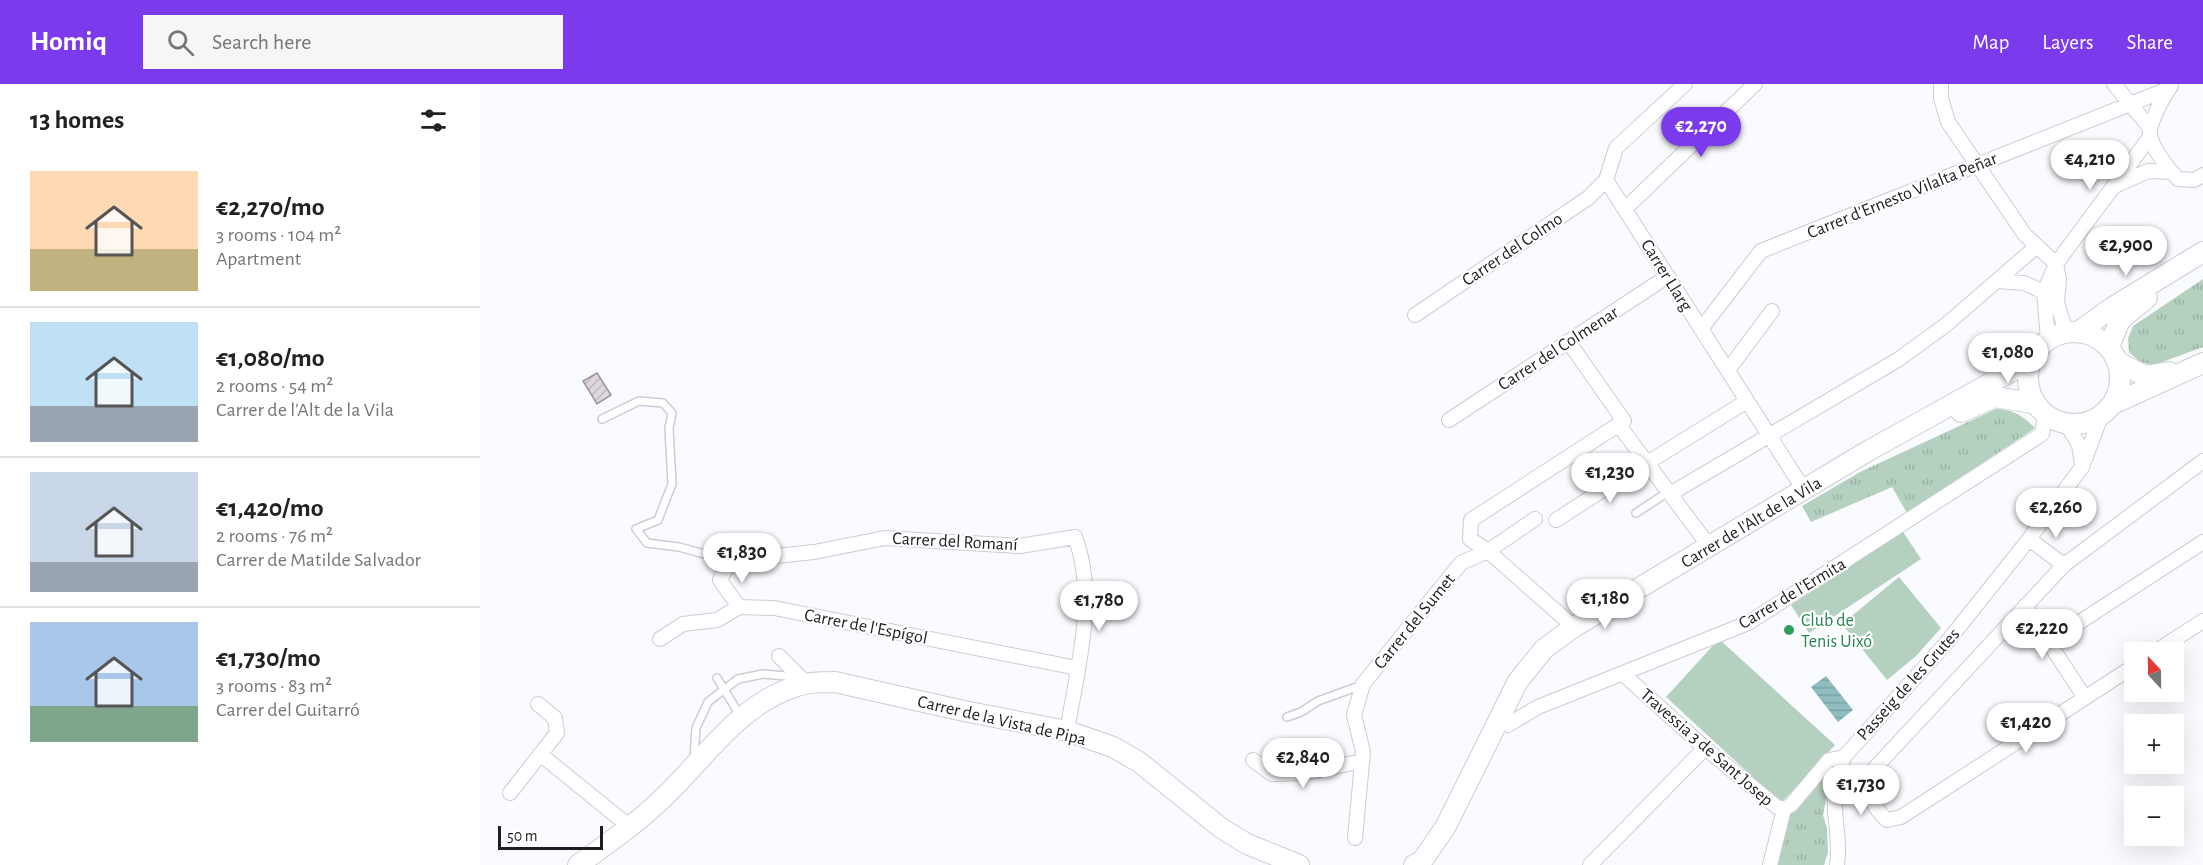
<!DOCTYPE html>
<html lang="en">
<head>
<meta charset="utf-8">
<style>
  :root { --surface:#fff; --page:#f6f6f6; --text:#222; --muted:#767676; --line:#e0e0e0; --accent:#7c3aed }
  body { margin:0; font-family:"Alegreya Sans",sans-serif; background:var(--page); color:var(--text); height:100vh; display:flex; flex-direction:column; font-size:22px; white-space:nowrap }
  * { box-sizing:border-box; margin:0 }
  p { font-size:20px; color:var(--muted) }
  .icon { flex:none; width:33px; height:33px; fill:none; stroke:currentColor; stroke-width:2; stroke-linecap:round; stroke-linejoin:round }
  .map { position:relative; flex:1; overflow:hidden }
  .details { display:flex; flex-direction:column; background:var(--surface); width:480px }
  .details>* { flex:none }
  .needle { width:39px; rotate:338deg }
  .fabs { position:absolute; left:1644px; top:558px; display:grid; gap:12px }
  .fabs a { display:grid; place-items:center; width:60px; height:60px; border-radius:0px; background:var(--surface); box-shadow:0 6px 24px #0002; font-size:30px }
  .scale { position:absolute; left:18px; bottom:15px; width:105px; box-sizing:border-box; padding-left:6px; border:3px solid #1e1e22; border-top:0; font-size:16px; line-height:21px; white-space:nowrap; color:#1e1e22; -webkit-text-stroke:4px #fff; paint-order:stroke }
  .price { position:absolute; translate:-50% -51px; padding:0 14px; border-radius:21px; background:#fff; color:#222; font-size:20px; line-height:39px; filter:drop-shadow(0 2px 3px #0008) }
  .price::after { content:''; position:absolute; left:50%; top:36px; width:18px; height:14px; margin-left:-9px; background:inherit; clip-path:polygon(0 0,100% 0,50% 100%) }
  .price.active { background:var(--accent); color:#fff }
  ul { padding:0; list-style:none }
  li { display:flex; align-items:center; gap:18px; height:150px; padding:0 30px }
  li+li { border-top:2px solid var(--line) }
  li span { display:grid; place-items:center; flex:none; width:168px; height:120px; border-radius:0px; color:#555 }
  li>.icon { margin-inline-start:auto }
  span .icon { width:72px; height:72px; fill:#fffc; stroke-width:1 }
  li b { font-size:26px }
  h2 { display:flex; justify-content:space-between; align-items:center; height:72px; padding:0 30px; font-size:26px }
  header { display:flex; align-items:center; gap:36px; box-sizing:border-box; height:84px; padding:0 30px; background:var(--accent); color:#fff }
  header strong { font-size:28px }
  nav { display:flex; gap:33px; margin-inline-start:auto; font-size:21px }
  .search { width:420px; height:54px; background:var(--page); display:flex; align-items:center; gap:15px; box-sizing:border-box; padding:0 21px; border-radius:0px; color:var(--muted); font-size:22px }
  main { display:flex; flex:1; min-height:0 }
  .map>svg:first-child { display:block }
  .park { fill:url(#park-tufts) }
  .pitch { fill:#b4d0be }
  .water { fill:url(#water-rules) }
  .building { fill:url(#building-hatch); stroke:#9b949b; stroke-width:1.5 }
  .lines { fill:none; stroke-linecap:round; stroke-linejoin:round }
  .lane-casing { stroke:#cbcdd6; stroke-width:10 }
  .street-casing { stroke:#cbcdd6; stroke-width:16 }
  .secondary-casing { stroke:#cbcdd6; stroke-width:22 }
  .lane { stroke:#fff; stroke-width:7 }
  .street { stroke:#fff; stroke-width:14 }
  .secondary { stroke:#fff; stroke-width:20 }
  .leisure-dot { fill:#2e9e5b; stroke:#fff; stroke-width:2 }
  .labels { text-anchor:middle; stroke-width:4.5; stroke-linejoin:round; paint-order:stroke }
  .street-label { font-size:18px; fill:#1e1e22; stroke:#fff }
  .leisure-label { font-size:18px; fill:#27864d; stroke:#fff; text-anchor:start }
</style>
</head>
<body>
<header>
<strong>Homiq</strong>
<div class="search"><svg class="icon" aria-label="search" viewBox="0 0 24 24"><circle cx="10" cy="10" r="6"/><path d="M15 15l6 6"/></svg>Search here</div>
<nav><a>Map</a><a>Layers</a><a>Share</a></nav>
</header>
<main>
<section class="details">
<h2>13 homes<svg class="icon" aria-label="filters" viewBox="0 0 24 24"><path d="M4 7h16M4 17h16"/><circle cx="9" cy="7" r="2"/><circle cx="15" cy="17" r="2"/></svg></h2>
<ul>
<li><span style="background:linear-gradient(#ffd9b3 65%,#c2b280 0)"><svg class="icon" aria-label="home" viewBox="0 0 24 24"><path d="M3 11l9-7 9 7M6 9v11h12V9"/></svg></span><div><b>€2,270/mo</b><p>3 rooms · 104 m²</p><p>Apartment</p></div></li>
<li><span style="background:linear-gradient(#bfe0f5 70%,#9aa5b1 0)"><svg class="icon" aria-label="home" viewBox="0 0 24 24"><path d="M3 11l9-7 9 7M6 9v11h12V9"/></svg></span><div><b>€1,080/mo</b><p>2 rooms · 54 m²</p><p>Carrer de l'Alt de la Vila</p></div></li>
<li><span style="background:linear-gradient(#c9d6e8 75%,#9aa5b1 0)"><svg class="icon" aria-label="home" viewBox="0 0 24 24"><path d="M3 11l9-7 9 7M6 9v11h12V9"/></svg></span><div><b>€1,420/mo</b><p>2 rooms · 76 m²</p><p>Carrer de Matilde Salvador</p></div></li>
<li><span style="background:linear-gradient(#a9c7e8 70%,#7fa58c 0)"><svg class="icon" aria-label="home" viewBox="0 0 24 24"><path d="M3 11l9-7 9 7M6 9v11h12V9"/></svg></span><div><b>€1,730/mo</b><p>3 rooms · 83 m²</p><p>Carrer del Guitarró</p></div></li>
</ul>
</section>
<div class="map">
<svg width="1723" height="781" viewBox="0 0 1723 781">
  <defs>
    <pattern id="park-tufts" width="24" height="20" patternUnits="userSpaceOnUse" patternTransform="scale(1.5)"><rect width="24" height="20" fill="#b4d0be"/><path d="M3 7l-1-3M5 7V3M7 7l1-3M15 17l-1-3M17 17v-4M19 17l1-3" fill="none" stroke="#9ab2a3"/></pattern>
    <pattern id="water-rules" width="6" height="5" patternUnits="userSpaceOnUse" patternTransform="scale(1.5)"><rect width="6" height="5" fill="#90bdc0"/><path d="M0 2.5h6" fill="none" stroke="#7ca2a5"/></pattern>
    <pattern id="building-hatch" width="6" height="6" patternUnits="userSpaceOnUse" patternTransform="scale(1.5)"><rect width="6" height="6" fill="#dfd7df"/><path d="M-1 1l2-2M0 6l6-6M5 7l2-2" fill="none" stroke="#bfb8bf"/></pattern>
  </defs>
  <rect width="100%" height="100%" fill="#fafbff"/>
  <path class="park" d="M1723,195V263L1674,281L1660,278L1649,268L1648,254L1653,242Z
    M1516,325C1534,326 1542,331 1555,344L1427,429L1412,403L1331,438L1322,422L1380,388Z
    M1353,680L1343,731L1347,744L1348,768L1344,781H1284L1295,730L1313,726Z"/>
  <path class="pitch" d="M1423,448L1441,475L1329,549L1311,521Z
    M1419,493L1461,544L1436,572L1407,596L1362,540Z
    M1239,555L1355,661L1301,719L1186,613Z"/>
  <path class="water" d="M1346,592L1373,626L1358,638L1331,603Z"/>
  <path class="building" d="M117,289L131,311L117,320L103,297Z"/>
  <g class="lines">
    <defs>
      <path id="lane" d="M122,335L159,317L183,319L192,329L189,344L192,400L178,436L156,445L167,459L199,463L250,477
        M1156,429L1188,408
        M237,594L261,633
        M807,633L821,628L838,617L882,601
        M214,673L216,644L228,618L258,595L283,590L318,593"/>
      <path id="street" d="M1461,0V14L1468,38L1545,151L1576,180L1579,195L1577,218L1586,248
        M1634,0L1670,44
        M1691,2C1684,11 1669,39 1670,50C1672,65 1688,84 1698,95L1714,96L1723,91
        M1126,96L1324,406
        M1637,101L1668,87L1692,88
        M1145,125L1275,0
        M1517,197L1544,199L1564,208
        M935,231L1108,114L1126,96L1136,64L1205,0
        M1221,245L1281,167L1688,5
        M1568,255L1564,208L1576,180L1670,53
        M1088,257L1144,337L991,436L990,455L1008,467L1094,543
        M1248,286L1292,227
        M969,336L1188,192
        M1138,340L1229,462
        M1587,341L1599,361L1602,380
        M1167,379L1267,317
        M1190,410L1419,275L1467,240L1557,162
        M1076,436L1166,378
        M1549,455L1584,481
        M1545,522L1605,614
        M259,523L240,496L250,477L334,468L405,454L540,462L595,453C618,512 597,586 587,647
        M180,555L203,540L237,536L259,523L294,524L597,584
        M1569,558L1723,458
        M1675,568L1723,537
        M299,572L320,593
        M1654,582L1421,733L1407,736C1389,720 1388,709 1393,686L1584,481L1723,377
        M1143,590L1225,664L1297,723L1304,725
        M1028,641L1058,623L1268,539L1562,350L1565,332
        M60,670L150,743
        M773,676L792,690L826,689L882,677
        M30,709L77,649L75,634L58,620
        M1304,725L1311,721L1349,676L1364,673
        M875,754L883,668L874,631L883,600L981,479L1008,467L1055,435
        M1110,781L1225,664
        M1290,781L1304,725
        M1357,781C1361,755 1353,734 1355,710C1356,696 1360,685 1364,673L1467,558L1549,455L1602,383L1621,332"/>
      <path id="secondary" d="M1548 294a46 46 0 1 1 92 0a46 46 0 1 1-92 0Z
        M1598,248L1633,223L1723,168
        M1629,263L1640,236L1667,214
        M1638,278L1665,292L1689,288
        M1633,320L1723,279
        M1481,328L1515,313L1553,319
        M98,781C128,759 159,738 185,712C225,674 259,621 314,603C327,598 341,598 355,598L484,627L587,647L633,663L659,678L741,744L767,760L819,781
        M934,781L942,777L966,742L1038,597L1064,565L1094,543L1388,367L1550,277"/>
    </defs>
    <use href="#lane" class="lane-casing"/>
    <use href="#street" class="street-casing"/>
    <use href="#secondary" class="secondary-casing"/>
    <use href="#lane" class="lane"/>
    <use href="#street" class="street"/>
    <use href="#secondary" class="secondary"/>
  </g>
  <circle class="leisure-dot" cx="1309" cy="546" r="6"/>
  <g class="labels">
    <g class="street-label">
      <text transform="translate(1422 111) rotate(-22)" y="6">Carrer d'Ernesto Vilalta Peñar</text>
      <text transform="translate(1032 165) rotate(-34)" y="6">Carrer del Colmo</text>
      <text transform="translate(1187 191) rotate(58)" y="6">Carrer Llarg</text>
      <text transform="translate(1078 264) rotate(-33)" y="6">Carrer del Colmenar</text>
      <text transform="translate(1271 438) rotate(-31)" y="6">Carrer de l'Alt de la Vila</text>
      <text transform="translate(475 457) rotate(3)" y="6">Carrer del Romaní</text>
      <text transform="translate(1312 509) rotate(-31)" y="6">Carrer de l'Ermita</text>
      <text transform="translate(934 537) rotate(-51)" y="6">Carrer del Sumet</text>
      <text transform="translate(386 542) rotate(11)" y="6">Carrer de l'Espígol</text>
      <text transform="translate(1428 600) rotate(-48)" y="6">Passeig de les Grutes</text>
      <text transform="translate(522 636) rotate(13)" y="6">Carrer de la Vista de Pipa</text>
      <text transform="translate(1227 663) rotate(41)" y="6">Travessia 3 de Sant Josep</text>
    </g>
    <g class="leisure-label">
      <text x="1321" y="542">Club de<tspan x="1321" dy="21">Tenis Uixó</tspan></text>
    </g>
  </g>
</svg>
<div class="fabs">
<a><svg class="needle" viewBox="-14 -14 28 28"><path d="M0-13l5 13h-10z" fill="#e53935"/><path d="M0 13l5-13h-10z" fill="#767676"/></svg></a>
<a>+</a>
<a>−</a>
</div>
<div class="scale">50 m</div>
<b class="price active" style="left:1221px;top:74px">€2,270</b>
<b class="price" style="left:1610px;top:107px">€4,210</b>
<b class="price" style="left:1646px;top:193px">€2,900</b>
<b class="price" style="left:1528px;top:300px">€1,080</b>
<b class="price" style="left:1130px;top:420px">€1,230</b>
<b class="price" style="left:1576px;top:455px">€2,260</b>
<b class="price" style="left:262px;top:500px">€1,830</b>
<b class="price" style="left:1125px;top:546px">€1,180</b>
<b class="price" style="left:619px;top:548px">€1,780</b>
<b class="price" style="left:1562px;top:576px">€2,220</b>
<b class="price" style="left:1546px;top:670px">€1,420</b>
<b class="price" style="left:823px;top:705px">€2,840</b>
<b class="price" style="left:1381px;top:732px">€1,730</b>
</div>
</main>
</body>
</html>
